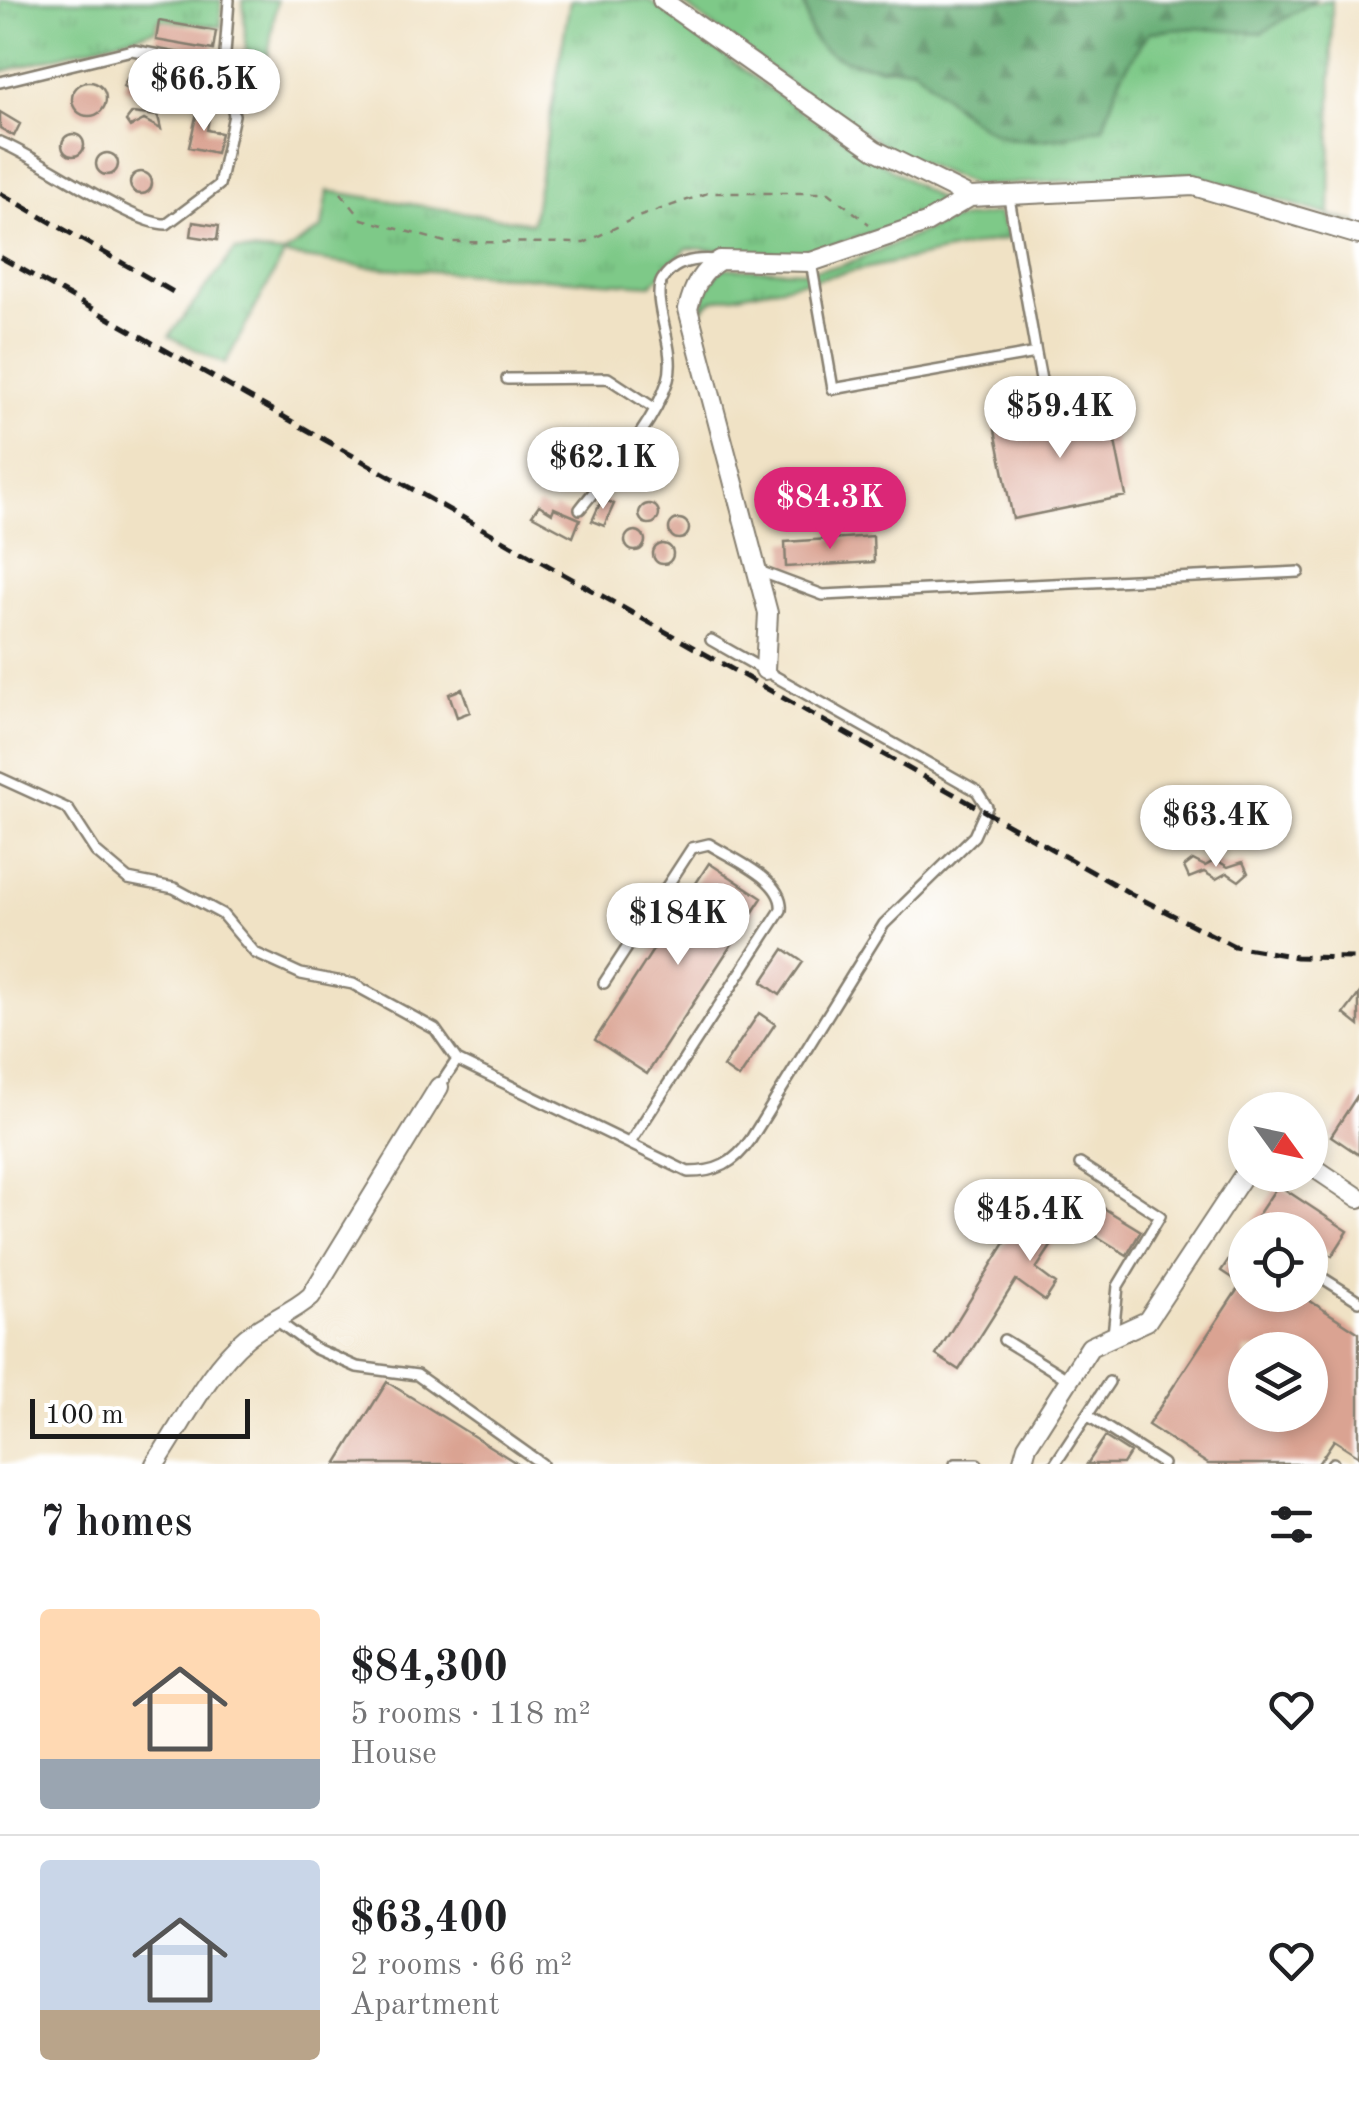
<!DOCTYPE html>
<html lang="en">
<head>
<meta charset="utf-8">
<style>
  :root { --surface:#fff; --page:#f2f2f2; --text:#202124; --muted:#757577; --line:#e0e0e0; --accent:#db2777 }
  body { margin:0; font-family:"Old Standard TT",serif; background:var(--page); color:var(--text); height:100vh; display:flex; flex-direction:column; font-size:38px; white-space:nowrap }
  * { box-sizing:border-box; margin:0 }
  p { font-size:32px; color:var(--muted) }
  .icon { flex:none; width:55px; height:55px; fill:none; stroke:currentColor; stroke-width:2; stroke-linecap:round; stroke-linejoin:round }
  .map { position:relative; height:1464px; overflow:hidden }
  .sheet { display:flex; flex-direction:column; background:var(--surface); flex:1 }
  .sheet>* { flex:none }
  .needle { width:65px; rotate:123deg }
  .tools { position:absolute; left:1228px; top:1092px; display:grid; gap:20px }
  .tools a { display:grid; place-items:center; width:100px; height:100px; border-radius:50%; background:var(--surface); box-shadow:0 5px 15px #0003; font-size:50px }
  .scale { position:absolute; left:30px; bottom:25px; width:220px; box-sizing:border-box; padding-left:10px; border:5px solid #1c1c1c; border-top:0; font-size:28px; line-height:35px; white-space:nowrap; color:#1c1c1c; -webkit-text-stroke:8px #fff; paint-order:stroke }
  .price { position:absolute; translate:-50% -85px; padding:0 22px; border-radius:35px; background:#fff; color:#222; font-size:32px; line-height:65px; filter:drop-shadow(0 2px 5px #0008) }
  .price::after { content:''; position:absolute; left:50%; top:60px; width:30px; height:22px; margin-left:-15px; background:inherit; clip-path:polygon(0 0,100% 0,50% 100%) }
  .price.active { background:var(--accent); color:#fff }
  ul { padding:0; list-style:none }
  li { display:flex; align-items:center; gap:30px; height:250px; padding:0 40px }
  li+li { border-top:2px solid var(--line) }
  li span { display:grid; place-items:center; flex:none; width:280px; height:200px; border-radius:10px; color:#555 }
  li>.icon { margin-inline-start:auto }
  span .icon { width:120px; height:120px; fill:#fffc; stroke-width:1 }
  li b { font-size:42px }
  h2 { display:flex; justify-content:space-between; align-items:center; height:120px; padding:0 40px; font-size:42px }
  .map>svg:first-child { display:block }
  .grass { fill:url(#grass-tufts); stroke:#4d7252; stroke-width:2.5 }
  .forest { fill:url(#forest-firs); stroke:#416448; stroke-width:2.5 }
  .building { fill:#daa392; fill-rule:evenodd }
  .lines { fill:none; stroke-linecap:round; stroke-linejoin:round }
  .service-casing { stroke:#867f70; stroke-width:14 }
  .minor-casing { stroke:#867f70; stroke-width:22 }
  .path { stroke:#867f70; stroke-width:2.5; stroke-dasharray:8 8; stroke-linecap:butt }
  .service { stroke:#fff; stroke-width:9 }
  .minor { stroke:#fff; stroke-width:18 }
  .rail { stroke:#1c1c1c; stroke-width:5; stroke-dasharray:15 8; stroke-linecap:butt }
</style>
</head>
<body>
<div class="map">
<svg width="1359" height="1464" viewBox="0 0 1359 1464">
  <defs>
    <pattern id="grass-tufts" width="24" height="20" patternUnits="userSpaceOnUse" patternTransform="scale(2.5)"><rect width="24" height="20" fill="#7ec988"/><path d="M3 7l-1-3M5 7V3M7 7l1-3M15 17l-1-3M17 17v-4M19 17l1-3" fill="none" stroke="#6cac75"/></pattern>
    <pattern id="forest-firs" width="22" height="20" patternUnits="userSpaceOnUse" patternTransform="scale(2.5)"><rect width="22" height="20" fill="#66ad74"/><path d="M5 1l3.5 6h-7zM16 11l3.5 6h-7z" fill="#538c5e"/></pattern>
  </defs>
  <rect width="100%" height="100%" fill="#fff"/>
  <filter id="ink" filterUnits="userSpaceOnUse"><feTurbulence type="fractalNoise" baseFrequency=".01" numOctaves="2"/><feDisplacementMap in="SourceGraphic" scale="20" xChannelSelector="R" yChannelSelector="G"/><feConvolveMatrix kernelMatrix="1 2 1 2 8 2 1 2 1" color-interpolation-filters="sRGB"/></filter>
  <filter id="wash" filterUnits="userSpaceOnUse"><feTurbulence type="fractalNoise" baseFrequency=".0048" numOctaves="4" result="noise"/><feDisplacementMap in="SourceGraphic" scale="40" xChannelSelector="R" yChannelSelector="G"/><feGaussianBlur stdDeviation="2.25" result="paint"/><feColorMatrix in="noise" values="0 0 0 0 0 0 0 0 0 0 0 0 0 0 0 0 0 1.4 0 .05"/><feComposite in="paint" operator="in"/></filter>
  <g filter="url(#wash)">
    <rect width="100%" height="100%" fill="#f0e2c5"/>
    <path class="grass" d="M0,0H221V27L159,19L155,30L0,72Z
      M243,0H277L268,56L246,51Z
      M570,0H649L793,106L941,201L915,220L800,255L687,248L651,285L367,267L284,255L225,364L169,336L235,250L283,254L322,228L328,191L532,223Z
      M678,0H803L811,34L879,68L913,67C989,136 997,157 1103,127L1121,75L1149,32L1192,28L1332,0L1330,217L1359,224L1192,174L975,186L893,151L796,88Z
      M998,213L1010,238L711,301L701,311L705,292L721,268L804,271L841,266L952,220Z"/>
    <path class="forest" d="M803,0H1315L1262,33L1192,28L1149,32L1121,75L1103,127C997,157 989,135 913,67C882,68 823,66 810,31C806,20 808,9 803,0Z"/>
    <g id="blocks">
      <path class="building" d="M159,21L216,31L213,50L156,40Z
        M243,53L256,56L253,70L240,66Z
        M132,69L156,81L147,99L123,87Z
        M72 99a17 17 0 1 1 34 0a17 17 0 1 1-34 0Z
        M198,108L210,111L207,130L221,133L216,153L189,147Z
        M0,112L20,124L14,136L0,128Z
        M132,113L158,116L161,129L144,120L130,127L126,121Z
        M62 145a11 11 0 1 1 22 0a11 11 0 1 1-22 0Z
        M96 164a11 11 0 1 1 22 0a11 11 0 1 1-22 0Z
        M130 183a11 11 0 1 1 22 0a11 11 0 1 1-22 0Z
        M193,222L219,226L217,240L191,236Z
        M1107,402L1126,496L1013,519L994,425Z
        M602,499L614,504L604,526L592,521Z
        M639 514a10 10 0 1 1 20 0a10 10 0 1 1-20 0Z
        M539,505L552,513L554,508L580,519L573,537L532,515Z
        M669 529a10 10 0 1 1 20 0a10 10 0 1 1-20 0Z
        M625 541a10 10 0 1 1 20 0a10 10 0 1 1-20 0Z
        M873,536L874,562L786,567L785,542Z
        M653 554a10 10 0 1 1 20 0a10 10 0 1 1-20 0Z
        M462,689L470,712L457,717L449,694Z
        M1193,860L1205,866L1216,860L1228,867L1243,862L1248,873L1239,881L1227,873L1216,879L1204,872L1189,878L1184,867Z
        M709,863L762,898L647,1074L595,1040Z
        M784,949L803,962L780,995L762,982Z
        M1359,994V1026L1344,1014Z
        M759,1013L775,1024L739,1078L723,1067Z
        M1359,1093V1155L1331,1136Z
        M1278,1185L1348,1231L1332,1256L1310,1241V1230H1248Z
        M1071,1188L1141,1231L1127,1255L1069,1219L1036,1269L1056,1284L1045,1301L1016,1280L959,1370L936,1355L1032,1199L1055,1213Z
        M1245,1235V1295H1301L1359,1333V1456L1334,1440L1318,1464H1208L1148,1425L1241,1284L1221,1271ZM1245,1350H1310V1415H1245Z
        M387,1382L518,1464H336Z
        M1105,1437L1130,1453L1123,1464H1087Z"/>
    </g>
  </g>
  <g filter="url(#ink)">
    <use href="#blocks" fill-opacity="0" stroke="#867f70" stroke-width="2.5"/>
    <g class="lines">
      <defs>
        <path id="service" d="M0,82L132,50L224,67
          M0,142C42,159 133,225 167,224L219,185L234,115L224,67L229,0
          M811,262L833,389L1036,353L1009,198
          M1036,353L1045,401
          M507,379L608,378L654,408
          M580,509C611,470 652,429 668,380C678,350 650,301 662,280C674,260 697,258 717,260
          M759,571L823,595L1299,572
          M0,778L68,809L96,852L128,879L174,888L222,914L255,953L301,974L353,984L435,1029L457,1060
          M604,983L692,848L709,844C731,858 785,880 781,910L630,1143
          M439,1087L457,1060L688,1172C717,1172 734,1164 751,1139L884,924L974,836L987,807L977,791L711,640
          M1080,1164L1160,1216L1118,1286L1113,1335
          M1310,1270L1359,1301
          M276,1320L314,1348L357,1367L417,1375L542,1464
          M1004,1340L1069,1380
          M1087,1415L1163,1464
          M955,1464H977
          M1055,1464L1109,1382
          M1332,1464L1333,1463"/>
        <path id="minor" d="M662,0L875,150L970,197L1194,186L1359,235
          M765,670L768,613L688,309C693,288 701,271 720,260L811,262L926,223L970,197
          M1310,1165L1359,1198
          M155,1464C183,1423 208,1370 246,1338C266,1321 291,1314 311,1296L439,1087
          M1022,1464L1027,1446L1090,1347L1147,1321L1245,1173"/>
      </defs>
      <use href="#service" class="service-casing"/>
      <use href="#minor" class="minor-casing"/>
      <path class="path" d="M341,193L362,219L445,242L584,243L635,218L708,193H829L869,224"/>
      <use href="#service" class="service"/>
      <use href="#minor" class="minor"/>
      <path class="rail" d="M0,193L175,293
        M0,257L1135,896L1234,946L1296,957L1359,958"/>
    </g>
  </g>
</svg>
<div class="tools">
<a><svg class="needle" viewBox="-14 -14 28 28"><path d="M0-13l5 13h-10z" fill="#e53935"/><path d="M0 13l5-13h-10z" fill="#757577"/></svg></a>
<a><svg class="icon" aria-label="locate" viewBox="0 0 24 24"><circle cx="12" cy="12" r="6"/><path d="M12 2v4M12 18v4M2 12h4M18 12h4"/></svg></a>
<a><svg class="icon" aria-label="layers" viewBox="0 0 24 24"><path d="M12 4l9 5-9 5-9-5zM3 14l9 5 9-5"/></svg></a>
</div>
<div class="scale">100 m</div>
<b class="price" style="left:204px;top:134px">$66.5K</b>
<b class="price" style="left:1060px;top:461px">$59.4K</b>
<b class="price" style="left:603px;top:512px">$62.1K</b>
<b class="price active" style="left:830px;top:552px">$84.3K</b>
<b class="price" style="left:1216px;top:870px">$63.4K</b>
<b class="price" style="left:678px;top:968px">$184K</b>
<b class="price" style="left:1030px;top:1264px">$45.4K</b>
</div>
<section class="sheet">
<h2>7 homes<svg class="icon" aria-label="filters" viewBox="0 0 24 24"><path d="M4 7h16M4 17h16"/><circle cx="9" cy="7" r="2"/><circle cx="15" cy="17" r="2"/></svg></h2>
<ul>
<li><span style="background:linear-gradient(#ffd9b3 75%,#9aa5b1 0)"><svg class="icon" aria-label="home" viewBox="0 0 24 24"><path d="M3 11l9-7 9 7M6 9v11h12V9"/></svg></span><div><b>$84,300</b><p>5 rooms · 118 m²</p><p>House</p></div><svg class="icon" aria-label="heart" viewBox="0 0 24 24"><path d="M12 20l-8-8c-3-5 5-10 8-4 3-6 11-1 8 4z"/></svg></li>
<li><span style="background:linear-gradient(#c9d6e8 75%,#b9a48a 0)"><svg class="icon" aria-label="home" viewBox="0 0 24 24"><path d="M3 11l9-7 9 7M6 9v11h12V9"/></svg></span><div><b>$63,400</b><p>2 rooms · 66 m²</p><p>Apartment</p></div><svg class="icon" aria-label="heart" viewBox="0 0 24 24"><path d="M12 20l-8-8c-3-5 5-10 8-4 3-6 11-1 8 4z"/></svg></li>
</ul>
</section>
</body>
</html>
